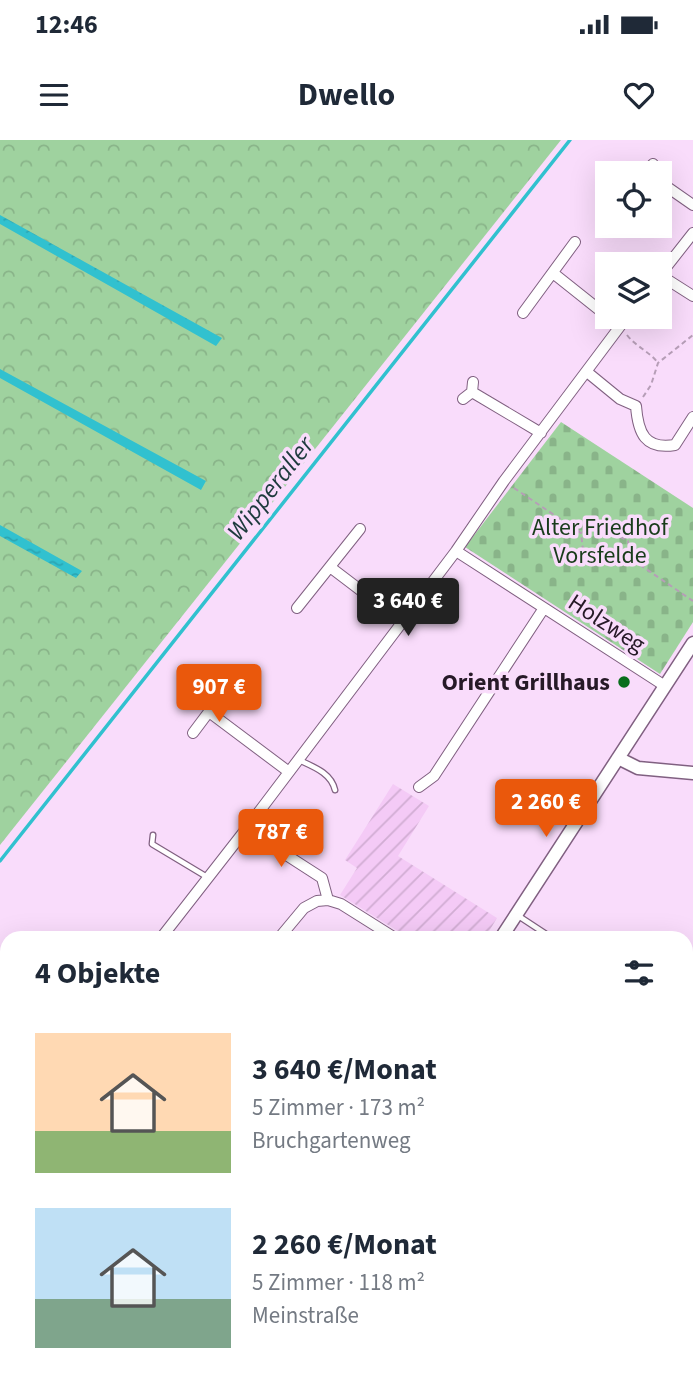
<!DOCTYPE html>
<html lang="de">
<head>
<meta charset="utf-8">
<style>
  :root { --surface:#fff; --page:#f2f2f3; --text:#1f2937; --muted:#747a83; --accent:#ea580c }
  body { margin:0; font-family:"Source Sans 3",sans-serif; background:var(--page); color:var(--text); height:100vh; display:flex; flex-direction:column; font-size:26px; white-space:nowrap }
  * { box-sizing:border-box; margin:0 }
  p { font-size:23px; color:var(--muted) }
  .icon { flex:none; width:38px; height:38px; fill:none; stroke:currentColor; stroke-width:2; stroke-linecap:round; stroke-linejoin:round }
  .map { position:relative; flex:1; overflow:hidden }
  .panel { position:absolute; left:0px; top:791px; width:693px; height:448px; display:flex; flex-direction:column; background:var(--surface); border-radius:21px 21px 0 0; box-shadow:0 7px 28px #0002 }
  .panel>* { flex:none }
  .tools { position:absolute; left:595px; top:21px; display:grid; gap:14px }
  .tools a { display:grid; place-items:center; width:77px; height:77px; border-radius:0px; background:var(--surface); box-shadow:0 7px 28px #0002; font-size:35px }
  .price { position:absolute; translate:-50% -60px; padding:0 16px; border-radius:7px; background:var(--accent); color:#fff; font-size:23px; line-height:46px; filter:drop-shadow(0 2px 4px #0008) }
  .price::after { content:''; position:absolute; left:50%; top:42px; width:21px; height:16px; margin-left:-10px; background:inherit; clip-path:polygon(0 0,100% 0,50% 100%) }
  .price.current { background:#222; color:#fff }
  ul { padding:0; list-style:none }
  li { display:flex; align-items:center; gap:21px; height:175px; padding:0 35px }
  li span { display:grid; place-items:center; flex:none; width:196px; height:140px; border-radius:0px; color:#555 }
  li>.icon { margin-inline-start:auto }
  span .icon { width:84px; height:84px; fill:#fffc; stroke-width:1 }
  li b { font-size:30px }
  h2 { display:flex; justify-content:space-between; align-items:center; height:84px; padding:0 35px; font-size:30px }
  .status { display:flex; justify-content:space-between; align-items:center; height:49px; padding:0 35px; background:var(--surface); direction:ltr }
  .status svg { height:19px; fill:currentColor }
  header { display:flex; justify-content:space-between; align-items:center; height:91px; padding:0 35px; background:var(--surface); font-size:32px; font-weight:700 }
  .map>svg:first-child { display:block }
  .industrial { fill:url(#industrial-furrows) }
  .cemetery { fill:url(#cemetery-stones) }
  .park { fill:url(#park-crowns) }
  .water { fill:url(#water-ripples) }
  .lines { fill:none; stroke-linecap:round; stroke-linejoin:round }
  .stream { stroke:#31c1cf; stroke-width:3.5 }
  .service-casing { stroke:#806081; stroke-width:7 }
  .minor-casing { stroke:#806081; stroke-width:12 }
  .tertiary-casing { stroke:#806081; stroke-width:15 }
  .path { stroke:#b69eb7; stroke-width:2; stroke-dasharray:5 3.5; stroke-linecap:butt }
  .service { stroke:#fff; stroke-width:4.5 }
  .minor { stroke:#fff; stroke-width:10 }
  .tertiary { stroke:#fff; stroke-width:12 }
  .poi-dot { fill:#096e1c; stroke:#f9dcfb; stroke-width:2.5 }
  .labels { text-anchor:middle; stroke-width:7; stroke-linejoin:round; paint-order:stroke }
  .park-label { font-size:24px; fill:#193c1b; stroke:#f9dcfb }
  .street-label { font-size:24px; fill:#261927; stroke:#f9dcfb }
  .poi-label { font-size:24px; font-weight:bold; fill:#261927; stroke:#f9dcfb; text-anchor:end }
  .water-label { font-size:26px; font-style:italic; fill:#1d3a3d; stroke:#f9dcfb }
</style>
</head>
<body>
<div class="status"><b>12:46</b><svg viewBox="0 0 49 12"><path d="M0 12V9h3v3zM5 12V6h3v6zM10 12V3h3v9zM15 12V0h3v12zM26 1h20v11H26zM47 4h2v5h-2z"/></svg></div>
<header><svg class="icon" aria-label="menu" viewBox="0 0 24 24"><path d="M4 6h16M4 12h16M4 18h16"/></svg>Dwello<svg class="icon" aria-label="heart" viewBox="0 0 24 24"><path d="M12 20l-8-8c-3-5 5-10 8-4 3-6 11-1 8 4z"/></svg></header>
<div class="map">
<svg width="693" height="1239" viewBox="0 0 693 1239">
  <defs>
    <pattern id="industrial-furrows" width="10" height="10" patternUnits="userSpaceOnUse" patternTransform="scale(1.75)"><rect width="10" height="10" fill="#f4caf6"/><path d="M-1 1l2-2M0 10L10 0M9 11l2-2" fill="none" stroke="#d1add3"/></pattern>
    <pattern id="cemetery-stones" width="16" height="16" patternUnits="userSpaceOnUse" patternTransform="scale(1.75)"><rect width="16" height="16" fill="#9fd29f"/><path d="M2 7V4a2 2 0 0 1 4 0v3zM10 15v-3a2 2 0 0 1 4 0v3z" fill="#89b489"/></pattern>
    <pattern id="park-crowns" width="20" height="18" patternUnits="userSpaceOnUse" patternTransform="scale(1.75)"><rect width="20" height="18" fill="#9fd29f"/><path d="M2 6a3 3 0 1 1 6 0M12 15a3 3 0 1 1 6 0" fill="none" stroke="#89b489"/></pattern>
    <pattern id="water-ripples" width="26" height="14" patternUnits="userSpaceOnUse" patternTransform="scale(1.75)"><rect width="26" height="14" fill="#31c1cf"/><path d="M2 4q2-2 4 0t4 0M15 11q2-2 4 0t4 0" fill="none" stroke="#2ba5b2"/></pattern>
  </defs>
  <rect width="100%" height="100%" fill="#f9dcfb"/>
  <path class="industrial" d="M393,644L429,666L398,716L497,778L485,798H409L340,755L357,728L345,720Z"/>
  <path class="cemetery" d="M561,282L693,368V482L660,534L465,407Z"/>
  <path class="park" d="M0,0H561L0,705Z"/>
  <path class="water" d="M0,75L222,198L216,206L0,84Z
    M0,229L206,341L201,350L0,238Z
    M0,385L82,431L76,438L0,396Z"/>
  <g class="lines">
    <path class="stream" d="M0,721L570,0"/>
    <defs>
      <path id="service" d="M299,620C314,627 331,633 335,650
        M153,695L152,704L207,737
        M517,775L552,798
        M686,854L693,857"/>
      <path id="minor" d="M646,33L653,24
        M660,42L693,65
        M553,133L607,176
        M660,135L693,93
        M660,135L693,156
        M523,173L575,102
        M587,232L620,259L636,266C638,293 645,310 675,305L693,277
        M472,252L541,293
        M463,259L472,252L473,242
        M456,411L665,546
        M330,427L401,481
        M297,468L360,389
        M209,572L289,632
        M193,593L220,557
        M419,647L434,636L544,468
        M246,689L322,738L328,760
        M161,798L246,689L456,411L504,341L627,177
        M279,798L304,768L317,761L328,760L341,764L395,798
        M686,939L693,929
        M0,958L7,962
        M0,1005L7,996
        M0,1067L7,1057
        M686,1075L693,1079
        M282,1232L295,1239
        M168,1239L172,1232
        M489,1239L493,1232"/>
      <path id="tertiary" d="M618,618L638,628L693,633
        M501,798L693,503
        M206,1239L211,1232"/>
    </defs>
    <use href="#service" class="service-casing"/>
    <use href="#minor" class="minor-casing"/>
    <use href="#tertiary" class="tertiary-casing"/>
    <path class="path" d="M627,195C636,207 649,211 658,223
      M643,257L651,245L658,223L693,195
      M514,348L581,393L583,410C601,420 611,431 630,418L693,461
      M582,392L597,385L628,401L630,417
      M0,1110L7,1114
      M74,1232L85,1239
      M22,1239L27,1232
      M319,1239L323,1232"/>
    <use href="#service" class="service"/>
    <use href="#minor" class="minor"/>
    <use href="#tertiary" class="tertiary"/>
  </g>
  <circle class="poi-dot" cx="624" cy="542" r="7"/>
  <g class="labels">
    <g class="park-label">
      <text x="600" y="395">Alter Friedhof<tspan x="600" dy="28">Vorsfelde</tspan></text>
    </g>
    <g class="street-label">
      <text transform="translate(607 483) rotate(33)" y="8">Holzweg</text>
    </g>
    <g class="poi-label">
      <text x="610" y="550">Orient Grillhaus</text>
    </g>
    <g class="water-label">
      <text transform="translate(270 348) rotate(-52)" y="9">Wipperaller</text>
    </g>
  </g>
</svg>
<div class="tools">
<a><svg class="icon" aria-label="locate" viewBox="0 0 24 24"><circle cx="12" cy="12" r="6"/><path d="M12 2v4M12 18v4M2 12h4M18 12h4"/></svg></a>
<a><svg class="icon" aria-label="layers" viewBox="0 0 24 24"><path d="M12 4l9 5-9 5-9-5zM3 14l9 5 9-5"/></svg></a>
</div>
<b class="price current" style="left:408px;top:498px">3 640 €</b>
<b class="price" style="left:219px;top:584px">907 €</b>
<b class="price" style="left:546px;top:699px">2 260 €</b>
<b class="price" style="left:281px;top:729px">787 €</b>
<section class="panel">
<h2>4 Objekte<svg class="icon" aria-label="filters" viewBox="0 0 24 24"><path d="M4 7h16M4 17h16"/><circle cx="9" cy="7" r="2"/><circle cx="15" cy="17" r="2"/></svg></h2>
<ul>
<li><span style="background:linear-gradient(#ffd9b3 70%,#8fb573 0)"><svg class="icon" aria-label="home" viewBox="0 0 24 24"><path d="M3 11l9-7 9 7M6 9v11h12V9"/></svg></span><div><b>3 640 €/Monat</b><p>5 Zimmer · 173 m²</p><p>Bruchgartenweg</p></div></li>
<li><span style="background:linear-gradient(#bfe0f5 65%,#7fa58c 0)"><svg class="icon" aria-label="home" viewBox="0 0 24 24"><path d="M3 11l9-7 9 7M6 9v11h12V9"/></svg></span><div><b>2 260 €/Monat</b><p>5 Zimmer · 118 m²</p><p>Meinstraße</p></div></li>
</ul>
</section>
</div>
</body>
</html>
